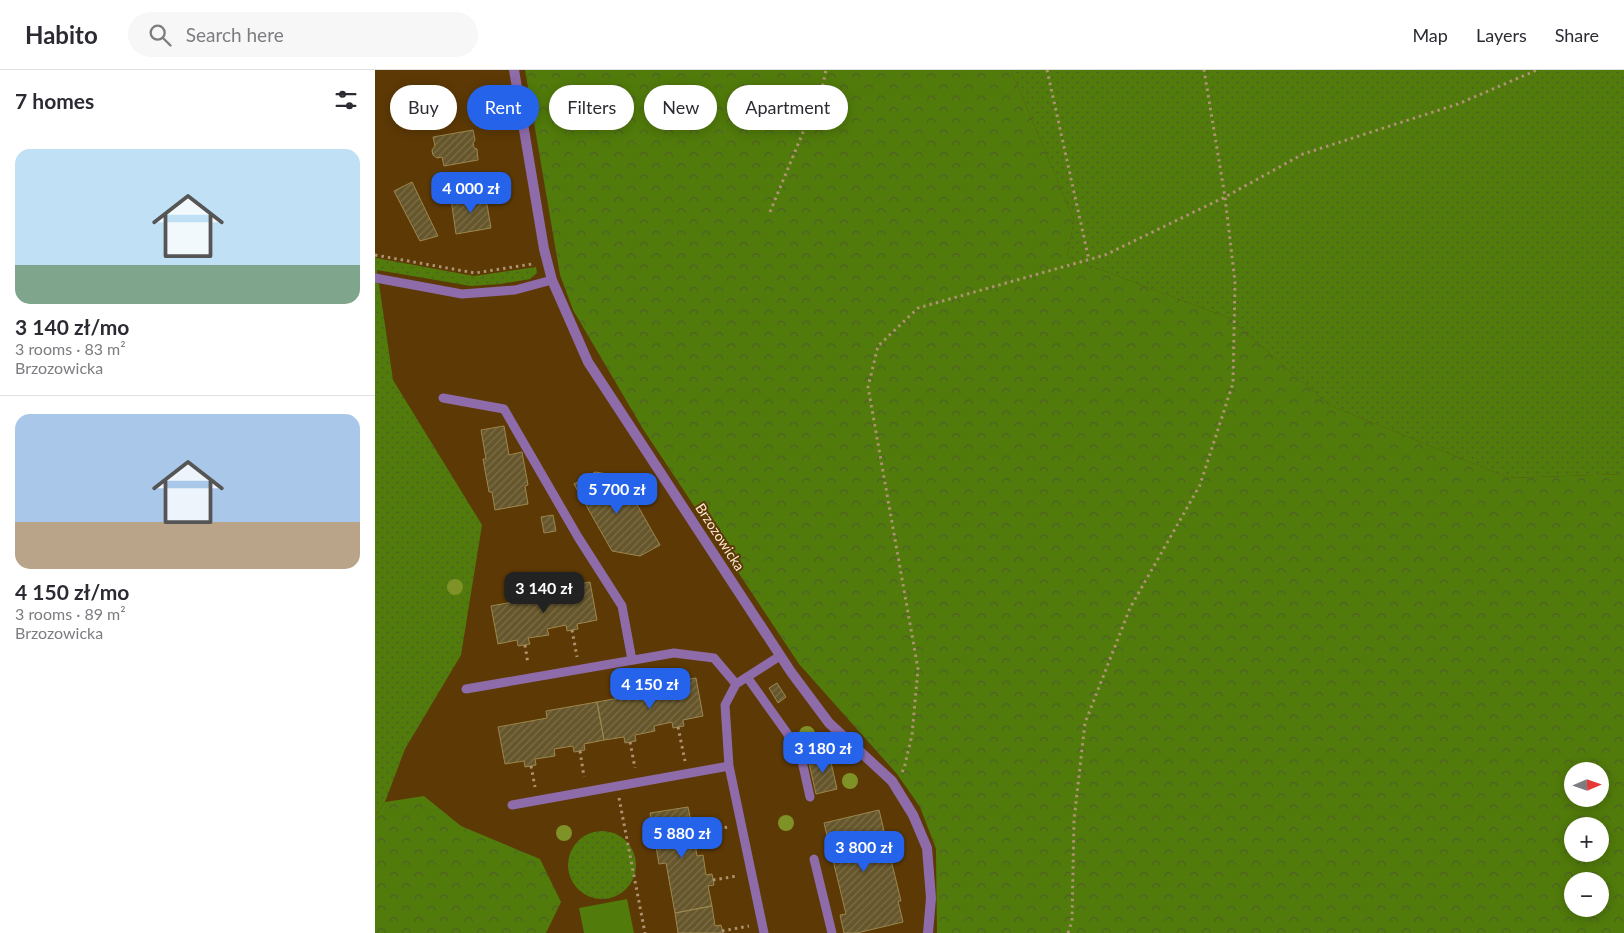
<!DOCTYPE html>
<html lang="en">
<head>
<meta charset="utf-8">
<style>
  :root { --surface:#fff; --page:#f7f7f7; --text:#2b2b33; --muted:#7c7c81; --line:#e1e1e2; --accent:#2563eb }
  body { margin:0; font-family:Lato,sans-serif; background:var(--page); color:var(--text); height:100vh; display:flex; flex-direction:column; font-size:19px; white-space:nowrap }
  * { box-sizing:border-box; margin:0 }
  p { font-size:16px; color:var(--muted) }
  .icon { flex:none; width:28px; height:28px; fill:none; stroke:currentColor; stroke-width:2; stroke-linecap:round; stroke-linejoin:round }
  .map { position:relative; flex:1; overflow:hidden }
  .details { display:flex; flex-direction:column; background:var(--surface); width:375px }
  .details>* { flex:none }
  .banner { position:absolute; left:15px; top:15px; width:475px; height:45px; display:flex; gap:10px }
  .needle { width:32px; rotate:88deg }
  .tools { position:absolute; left:1189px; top:692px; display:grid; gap:10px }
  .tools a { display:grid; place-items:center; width:45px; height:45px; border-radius:50%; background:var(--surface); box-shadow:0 2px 12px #0003; font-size:25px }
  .price { position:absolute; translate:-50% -42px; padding:0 11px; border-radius:10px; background:var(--accent); color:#fff; font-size:16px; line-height:32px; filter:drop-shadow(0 1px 2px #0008) }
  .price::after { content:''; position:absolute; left:50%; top:30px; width:15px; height:11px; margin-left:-8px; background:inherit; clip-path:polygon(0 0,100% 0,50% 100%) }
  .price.selected { background:#222; color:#fff }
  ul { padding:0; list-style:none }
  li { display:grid; align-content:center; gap:10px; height:265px; padding:0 15px }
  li+li { border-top:1px solid var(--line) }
  li span { display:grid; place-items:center; height:155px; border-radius:15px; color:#555 }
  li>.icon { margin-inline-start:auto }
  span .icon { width:90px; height:90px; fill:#fffc; stroke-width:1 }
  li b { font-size:21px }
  h2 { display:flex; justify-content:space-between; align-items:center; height:60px; padding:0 15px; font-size:21px }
  .chip { padding:0 18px; border-radius:22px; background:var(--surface); box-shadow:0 2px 12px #0003; font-size:18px; line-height:45px }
  .chip.selected { background:var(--accent); color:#fff }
  header { display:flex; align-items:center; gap:30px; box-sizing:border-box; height:70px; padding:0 25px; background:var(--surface); border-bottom:1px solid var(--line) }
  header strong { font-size:24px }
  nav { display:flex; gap:28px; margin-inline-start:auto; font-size:18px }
  .search { width:350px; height:45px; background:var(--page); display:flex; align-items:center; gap:12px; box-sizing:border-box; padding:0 18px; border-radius:28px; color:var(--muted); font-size:19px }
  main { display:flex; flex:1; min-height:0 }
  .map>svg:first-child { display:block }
  .grass { fill:url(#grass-dots) }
  .forest { fill:url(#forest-crowns); fill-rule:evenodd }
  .garden { fill:#517b0b }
  .building { fill:url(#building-hatch); stroke:#9c874f }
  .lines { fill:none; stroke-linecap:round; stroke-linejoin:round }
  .path { stroke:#ad936f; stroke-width:3; stroke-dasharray:2.5 4; stroke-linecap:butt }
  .service { stroke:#8e6ba9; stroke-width:9 }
  .minor { stroke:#8e6ba9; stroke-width:10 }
  .tree { fill:#7f9227 }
  .labels { text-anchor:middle; stroke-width:4; stroke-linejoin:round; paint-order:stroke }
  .street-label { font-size:14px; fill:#fcead7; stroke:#5d3905 }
</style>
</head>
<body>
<header>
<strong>Habito</strong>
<div class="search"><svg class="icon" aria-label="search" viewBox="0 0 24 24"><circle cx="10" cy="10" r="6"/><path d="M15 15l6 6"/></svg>Search here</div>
<nav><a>Map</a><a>Layers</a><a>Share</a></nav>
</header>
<main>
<section class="details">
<h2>7 homes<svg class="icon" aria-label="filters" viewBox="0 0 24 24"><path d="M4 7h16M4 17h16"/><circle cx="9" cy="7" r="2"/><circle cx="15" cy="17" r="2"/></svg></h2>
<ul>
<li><span style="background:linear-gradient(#bfe0f5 75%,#7fa58c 0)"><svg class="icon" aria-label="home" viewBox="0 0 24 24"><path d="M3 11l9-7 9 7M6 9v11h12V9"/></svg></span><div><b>3 140 zł/mo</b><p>3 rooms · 83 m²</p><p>Brzozowicka</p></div></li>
<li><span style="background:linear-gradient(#a9c7e8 70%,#b9a48a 0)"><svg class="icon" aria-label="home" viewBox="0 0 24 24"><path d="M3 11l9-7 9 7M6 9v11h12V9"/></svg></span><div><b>4 150 zł/mo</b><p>3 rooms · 89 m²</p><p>Brzozowicka</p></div></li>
</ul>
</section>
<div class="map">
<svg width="1249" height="863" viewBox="0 0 1249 863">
  <defs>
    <pattern id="grass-dots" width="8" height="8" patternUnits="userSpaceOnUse" patternTransform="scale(1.25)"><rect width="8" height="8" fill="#517b0b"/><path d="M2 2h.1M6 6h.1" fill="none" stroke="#4e6026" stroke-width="1.8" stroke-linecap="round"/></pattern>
    <pattern id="forest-crowns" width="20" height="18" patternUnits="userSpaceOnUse" patternTransform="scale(1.25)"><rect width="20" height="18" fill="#517b0b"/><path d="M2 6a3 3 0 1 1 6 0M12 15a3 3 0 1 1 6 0" fill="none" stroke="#4e6026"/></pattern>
    <pattern id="building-hatch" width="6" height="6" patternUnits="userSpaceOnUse" patternTransform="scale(1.25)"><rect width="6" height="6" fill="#66562b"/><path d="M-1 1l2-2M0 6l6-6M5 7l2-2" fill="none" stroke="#7d6e49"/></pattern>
  </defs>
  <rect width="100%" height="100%" fill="#5d3905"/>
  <path class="grass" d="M636,0H1249V404L1134,408L954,335L854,248L692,187L699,150Z
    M0,183L1,188L99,206L161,197L162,203L155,209L125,214L96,216L2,200L18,310L107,455L86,585L30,679L10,732L0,747Z
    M193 795a34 34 0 1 1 68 0a34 34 0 1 1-68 0Z"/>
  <path class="forest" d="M150,0H636L699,150L692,187L854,248L954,335L1134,408L1249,404V863H562L561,779L545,737L522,704L424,594L268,359L198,240L185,205ZM1198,701H1225V729H1198ZM1198,756H1225V784H1198ZM1198,811H1225V839H1198Z
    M49,726L86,756L165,789L186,832L171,863H0V747L10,732Z"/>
  <path class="garden" d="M252,829L259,863H209L204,838Z"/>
  <path class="building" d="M98,60L100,70L98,73L99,78L102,79L103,90L69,96L67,87L62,88L58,85L57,80L60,76L58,67Z
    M37,112L63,166L45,171L19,121Z
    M110,123L116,158L81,164L76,129Z
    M129,356L134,385L147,382L153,415L150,416L153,434L120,440L117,422H114L108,389H111L106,360Z
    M220,402L240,405L255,433L260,431L285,475L265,486L237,481L199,414Z
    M178,445L181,461L169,463L166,447Z
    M215,512L222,550L202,554L203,559L197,560L192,561L191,555L172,559L174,565L153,568L155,574L143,576L142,570L123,574L116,536L165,527L164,521Z
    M321,608L328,646L308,650L309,656L303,657L298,658L297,652L279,656L280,661L260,665L261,671L250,673L249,667L229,670L222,632L272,623L271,617Z
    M402,613L411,627L403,633L394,618Z
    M222,632L229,670L209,674L210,680L199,682L198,676L179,679L180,686L160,689L161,695L150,697L149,691L130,694L123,657L172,648L171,641Z
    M450,684L451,689L455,688L462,719L441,724L434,693L437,692L436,687Z
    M313,737L317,756L322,755L324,766L319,767L322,786L328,785L331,805L337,804L339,815L333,816L337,836L300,843L291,793L284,794L275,743Z
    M504,740L526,831H523L528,852L482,863H469L465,845L471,844L449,753Z
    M337,836L340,856L346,855L348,863H303L300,843Z"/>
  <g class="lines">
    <path class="path" d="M672,0L714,190
      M395,142L448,14L451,0
      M0,185L100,203L157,194
      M197,560L202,587
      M150,575L153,594
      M303,657L310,691
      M255,672L260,698
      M205,681L209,707
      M156,696L160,717
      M527,702L529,699L537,665L543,599L493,317L503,276L543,238L730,185L850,127L928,84L1083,34L1162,0
      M244,728L270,863
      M324,762L353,757
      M338,810L362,806
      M347,861L374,856
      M693,863L697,851L699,750L710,653L755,538L825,415L858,313L860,212L850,127L829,0"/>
    <path class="service" d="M0,208L87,224L140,220L177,210
      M68,328L129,339L203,467L247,536L257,590
      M372,607L412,663L427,691L435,727
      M91,619L299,583L339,588L361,614
      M137,735L354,696
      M439,789L457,863
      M389,863L354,696L350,635L361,614L405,586"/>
    <path class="minor" d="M139,0L169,179L177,210L213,292L416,602L454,653L517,711L538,745L552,778L556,828L553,863"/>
  </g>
  <g class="tree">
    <circle cx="80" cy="517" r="8"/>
    <circle cx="432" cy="664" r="8"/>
    <circle cx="475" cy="711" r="8"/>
    <circle cx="411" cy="753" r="8"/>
    <circle cx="189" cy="763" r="8"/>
  </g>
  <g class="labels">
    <g class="street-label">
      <text transform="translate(345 467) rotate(57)" y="5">Brzozowicka</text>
    </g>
  </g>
</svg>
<div class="tools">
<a><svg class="needle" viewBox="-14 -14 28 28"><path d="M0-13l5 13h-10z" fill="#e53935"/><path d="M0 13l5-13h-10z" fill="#7c7c81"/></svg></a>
<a>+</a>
<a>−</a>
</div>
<b class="price" style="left:96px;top:144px">4 000 zł</b>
<b class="price" style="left:242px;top:445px">5 700 zł</b>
<b class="price selected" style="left:169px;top:544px">3 140 zł</b>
<b class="price" style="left:275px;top:640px">4 150 zł</b>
<b class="price" style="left:448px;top:704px">3 180 zł</b>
<b class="price" style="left:307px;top:789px">5 880 zł</b>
<b class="price" style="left:489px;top:803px">3 800 zł</b>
<div class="banner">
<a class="chip">Buy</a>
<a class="chip selected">Rent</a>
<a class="chip">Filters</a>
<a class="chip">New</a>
<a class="chip">Apartment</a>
</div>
</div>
</main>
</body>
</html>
